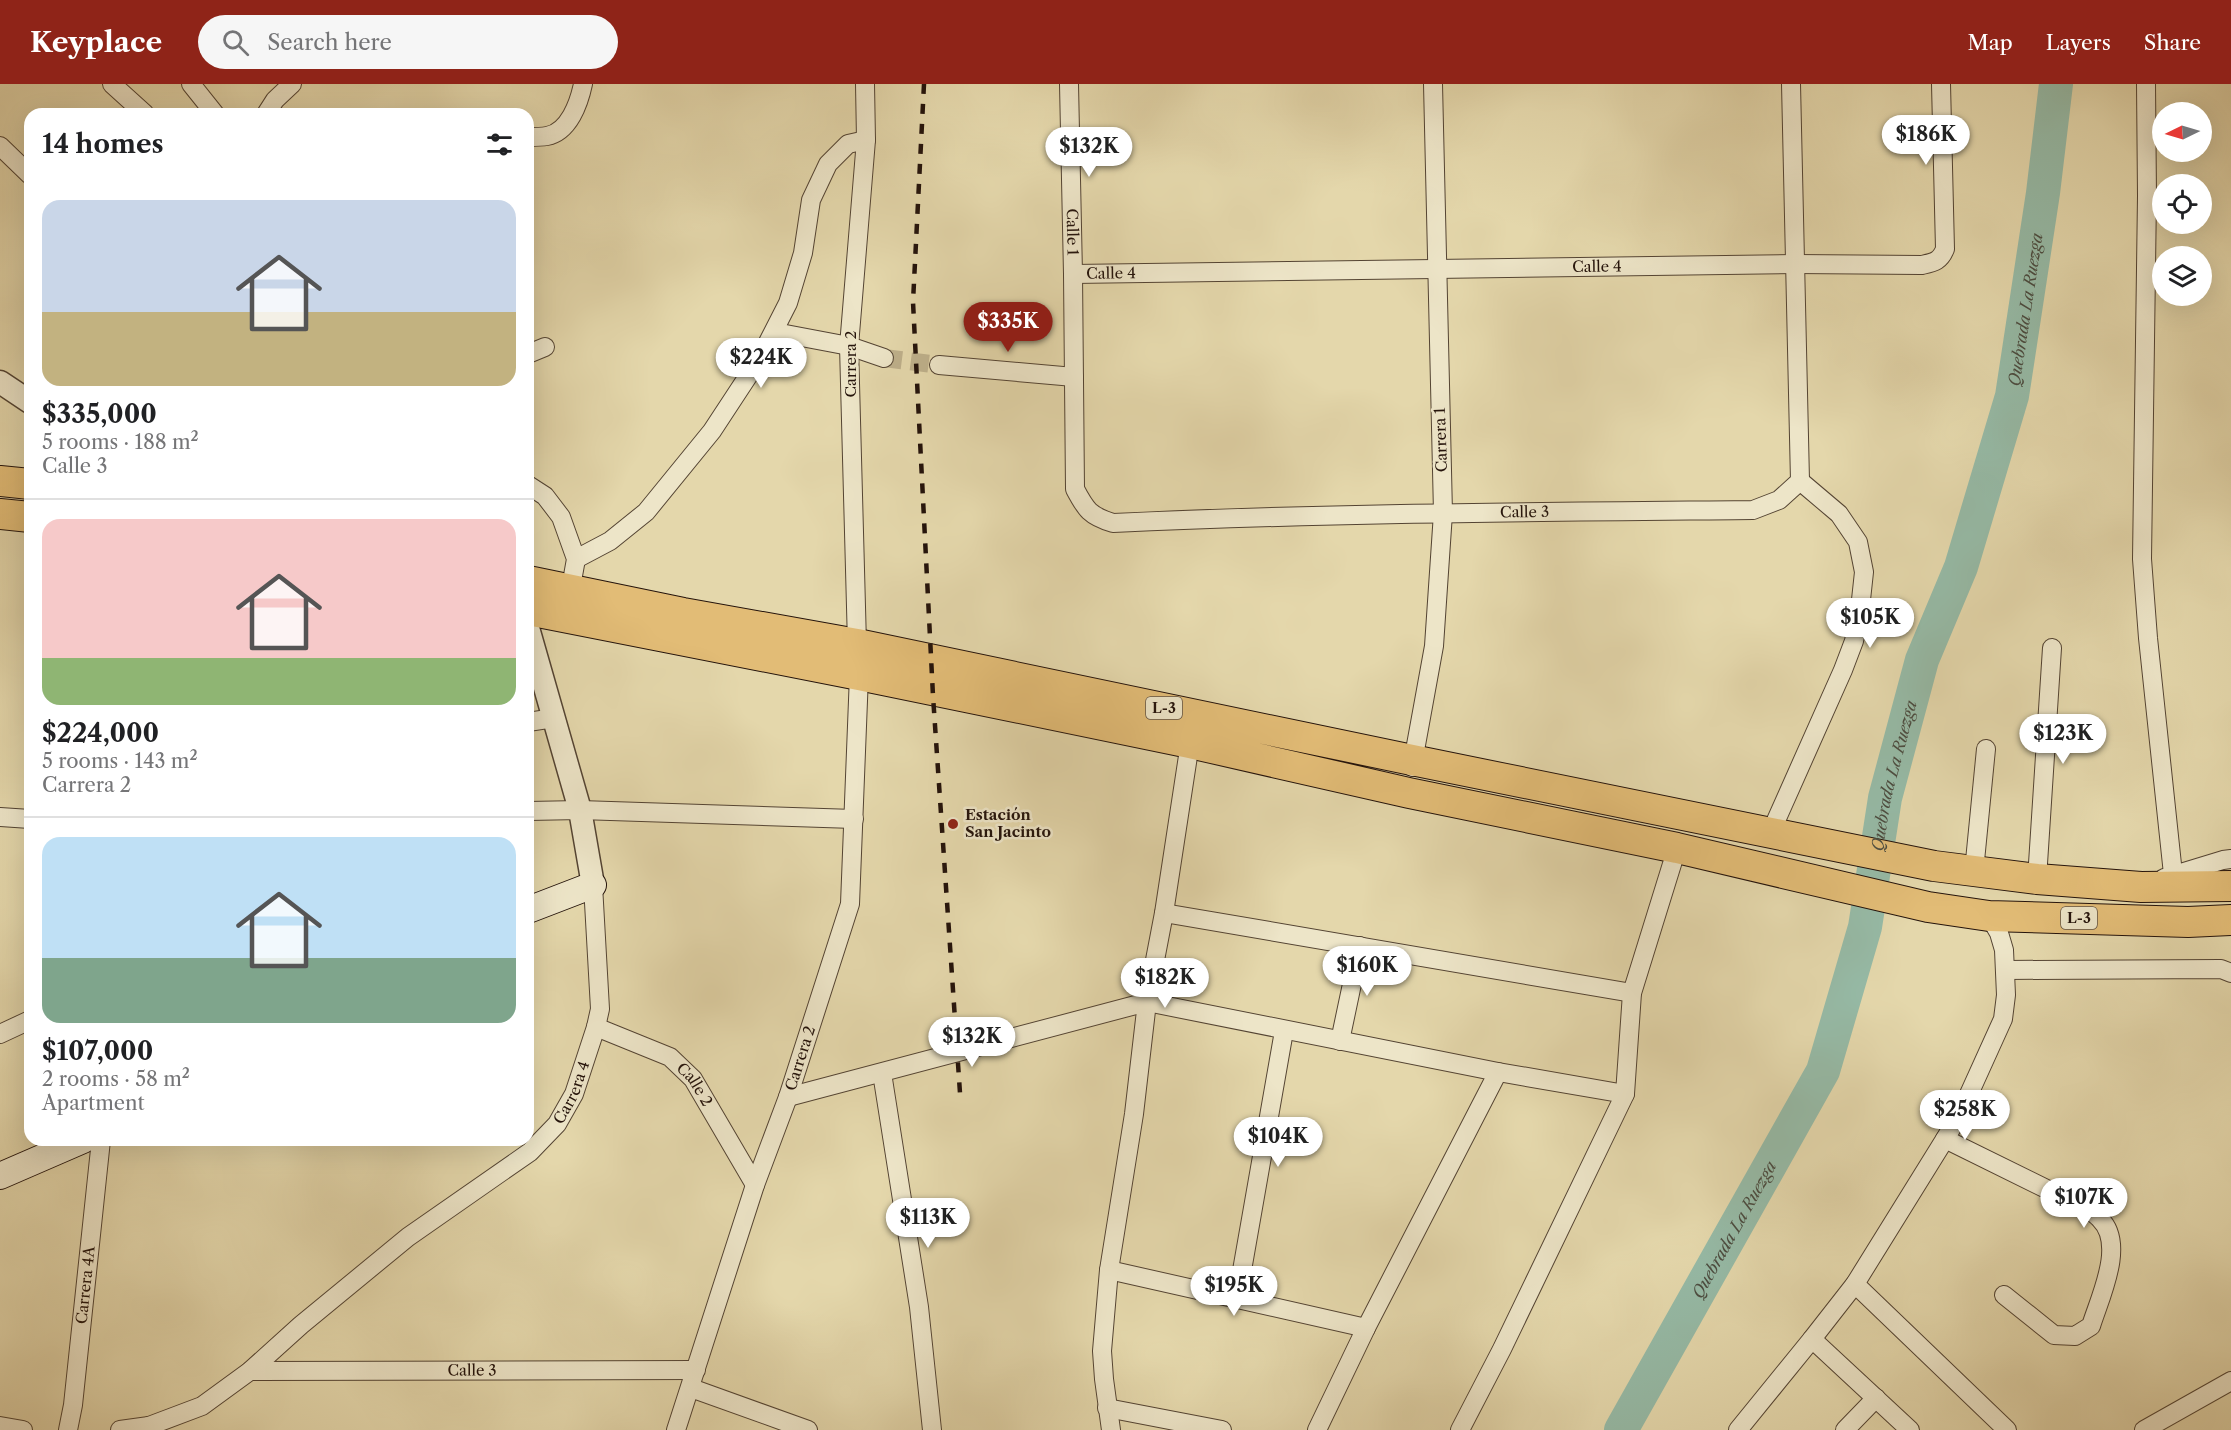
<!DOCTYPE html>
<html lang="en">
<head>
<meta charset="utf-8">
<style>
  :root { --surface:#fff; --page:#f6f6f6; --text:#202124; --muted:#757577; --line:#e0e0e0; --accent:#8f2418 }
  body { margin:0; font-family:"Libre Caslon Text",serif; background:var(--page); color:var(--text); height:100vh; display:flex; flex-direction:column; font-size:22px; white-space:nowrap }
  * { box-sizing:border-box; margin:0 }
  p { font-size:20px; color:var(--muted) }
  .icon { flex:none; width:33px; height:33px; fill:none; stroke:currentColor; stroke-width:2; stroke-linecap:round; stroke-linejoin:round }
  .map { position:relative; flex:1; overflow:hidden }
  .sheet { position:absolute; left:24px; top:24px; width:510px; height:1038px; display:flex; flex-direction:column; background:var(--surface); border-radius:18px; box-shadow:0 6px 24px #0002 }
  .sheet>* { flex:none }
  .needle { width:39px; rotate:265deg }
  .fabs { position:absolute; left:2152px; top:18px; display:grid; gap:12px }
  .fabs a { display:grid; place-items:center; width:60px; height:60px; border-radius:50%; background:var(--surface); box-shadow:0 6px 24px #0002; font-size:30px }
  .price { position:absolute; translate:-50% -51px; padding:0 14px; border-radius:21px; background:#fff; color:#222; font-size:20px; line-height:39px; filter:drop-shadow(0 2px 3px #0008) }
  .price::after { content:''; position:absolute; left:50%; top:36px; width:18px; height:14px; margin-left:-9px; background:inherit; clip-path:polygon(0 0,100% 0,50% 100%) }
  .price.selected { background:var(--accent); color:#fff }
  ul { padding:0; list-style:none }
  li { display:grid; align-content:center; gap:12px; height:318px; padding:0 18px }
  li+li { border-top:2px solid var(--line) }
  li span { display:grid; place-items:center; height:186px; border-radius:18px; color:#555 }
  li>.icon { margin-inline-start:auto }
  span .icon { width:108px; height:108px; fill:#fffc; stroke-width:1 }
  li b { font-size:26px }
  h2 { display:flex; justify-content:space-between; align-items:center; height:72px; padding:0 18px; font-size:26px }
  header { display:flex; align-items:center; gap:36px; box-sizing:border-box; height:84px; padding:0 30px; background:var(--accent); color:#fff }
  header strong { font-size:28px }
  nav { display:flex; gap:33px; margin-inline-start:auto; font-size:21px }
  .search { width:420px; height:54px; background:var(--page); display:flex; align-items:center; gap:15px; box-sizing:border-box; padding:0 21px; border-radius:33px; color:var(--muted); font-size:22px }
  .map>svg:first-child { display:block }
  .lines { fill:none; stroke-linecap:round; stroke-linejoin:round }
  .river { stroke:#96baa6; stroke-width:34 }
  .minor-tunnel { stroke:#beb08b; stroke-width:18; stroke-dasharray:18 9; stroke-linecap:butt }
  .minor-casing { stroke:#544433; stroke-width:20 }
  .tertiary-casing { stroke:#544433; stroke-width:25 }
  .secondary-casing { stroke:#24130b; stroke-width:28 }
  .primary-casing { stroke:#24130b; stroke-width:32 }
  .minor { stroke:#ede5c8; stroke-width:18 }
  .tertiary { stroke:#ede5c8; stroke-width:22 }
  .secondary { stroke:#ede5c8; stroke-width:26 }
  .primary { stroke:#e2bc76; stroke-width:30 }
  .rail { stroke:#24130b; stroke-width:4.5; stroke-dasharray:10 10; stroke-linecap:butt }
  .poi-dot { fill:#8f2418; stroke:#ede5c8; stroke-width:2 }
  .labels { text-anchor:middle; stroke-width:5; stroke-linejoin:round; paint-order:stroke }
  .shield { fill:#ede5c8; stroke:#605244; stroke-width:1.5 }
  .shield-label { font-size:14px; font-weight:bold; fill:#24130b }
  .street-label { font-size:15px; fill:#24130b; stroke:#ede5c8 }
  .poi-label { font-size:15px; font-weight:bold; fill:#24130b; stroke:#ede5c8; text-anchor:start }
  .water-label { font-size:16px; font-style:italic; fill:#4c4d41; stroke:#ede5c8 }
</style>
</head>
<body>
<header>
<strong>Keyplace</strong>
<div class="search"><svg class="icon" aria-label="search" viewBox="0 0 24 24"><circle cx="10" cy="10" r="6"/><path d="M15 15l6 6"/></svg>Search here</div>
<nav><a>Map</a><a>Layers</a><a>Share</a></nav>
</header>
<div class="map">
<svg width="2231" height="1346" viewBox="0 0 2231 1346">
  <rect width="100%" height="100%" fill="#e4d7ab"/>
  <filter id="stains"><feTurbulence type="fractalNoise" baseFrequency=".00333" numOctaves="4"/><feColorMatrix values="0 0 0 0 .2 0 0 0 0 .09 0 0 0 0 .02 0 0 0 .5 -.17"/></filter>
  <radialGradient id="worn" r=".72"><stop offset=".6" stop-color="#630" stop-opacity="0"/><stop offset="1" stop-color="#630" stop-opacity=".3"/></radialGradient>
  <g class="lines">
    <path class="river" id="s1" d="M1621,1346L1823,987L1865,843L1885,714L1922,576L1961,483L2012,312L2043,109L2056,0"/>
    <path class="minor-tunnel" d="M884,274L939,281"/>
    <defs>
      <g id="minor">
        <path d="M112,0L145,30"/>
        <path d="M191,0L215,30"/>
        <path id="s2" d="M1069,0L1073,190L1075,405C1086,426 1090,432 1113,439C1326,429 1539,428 1753,426L1779,416L1800,397L1791,0"/>
        <path d="M2146,0L2147,112L2142,475L2148,554L2173,790"/>
        <path d="M266,30L275,16L292,0"/>
        <path d="M528,53C534,53 541,53 547,52C569,48 579,19 583,0"/>
        <path d="M0,62L30,91"/>
        <path id="s3" d="M1073,190L1795,180L1922,181C1935,178 1940,177 1945,165L1941,0"/>
        <path d="M775,248L849,262L884,274"/>
        <path d="M528,270L545,263"/>
        <path d="M939,281L1074,293"/>
        <path d="M528,401L545,412L561,433L576,475L569,514"/>
        <path d="M576,475L610,457L646,428L712,347L760,274L788,219L803,169L811,116L828,80L848,60L866,56"/>
        <path d="M857,560L849,262L866,56L865,0"/>
        <path d="M528,638L554,634"/>
        <path d="M1412,683L1434,562L1443,429L1433,0"/>
        <path d="M528,727L580,726L854,735"/>
        <path d="M0,733L30,735"/>
        <path d="M1770,750L1843,586L1854,557L1860,525L1864,488L1858,458L1839,430L1800,397"/>
        <path d="M1974,787L1986,665"/>
        <path d="M2164,794L2223,776L2231,775"/>
        <path d="M2037,795L2052,564"/>
        <path d="M1164,829L1632,909"/>
        <path d="M2006,886L2221,885L2231,889"/>
        <path id="s4" d="M596,943L670,973L693,995L755,1101"/>
        <path d="M0,950L30,936"/>
        <path d="M1340,957L1360,862"/>
        <path d="M882,989L919,1223L932,1346"/>
        <path d="M788,1013L1147,918L1498,988L1625,1010"/>
        <path d="M1945,1055L2085,1124C2090,1127 2096,1130 2100,1135C2126,1160 2100,1213 2091,1242L2075,1252L2054,1251L2004,1211"/>
        <path d="M1109,1186L1366,1244"/>
        <path d="M1855,1200L2007,1346"/>
        <path d="M1237,1215L1284,947"/>
        <path d="M1812,1255L1855,1200L1945,1055L1960,1030L2003,935L2006,911L2004,866L1999,849L1989,832"/>
        <path id="s5" d="M250,1287L696,1286"/>
        <path d="M691,1304L808,1346"/>
        <path d="M1107,1324L1222,1346"/>
        <path d="M0,1342L23,1346"/>
        <path id="s6" d="M68,1346L73,1321L101,1056"/>
        <path d="M120,1346L149,1342"/>
        <path id="s7" d="M148,1346L149,1342L202,1322L250,1287L301,1241L408,1153L530,1068L557,1040L574,1010L596,943L600,925L593,801"/>
        <path id="s8" d="M676,1346L755,1101L788,1013L850,820L859,591"/>
        <path d="M1111,1346L1104,1295L1102,1267L1109,1186L1134,1030L1147,918L1164,829L1190,659"/>
        <path d="M1317,1346L1366,1244L1498,988"/>
        <path d="M1460,1346L1502,1265L1625,1010L1632,909L1677,764"/>
        <path d="M1738,1346L1812,1255L1910,1346"/>
        <path d="M1845,1346L1876,1314"/>
        <path d="M2144,1346L2231,1297"/>
      </g>
      <path id="tertiary" d="M0,298L30,318
        M528,544L580,726L593,801"/>
      <path id="secondary" d="M528,826L593,801
        M0,1092L83,1056"/>
      <path id="primary" d="M0,397L30,400
        M0,430L30,433
        M528,497L683,529L857,560L1412,676L1934,782L2037,795L2141,803L2231,802
        M528,526L859,591L1190,659L1409,709L1677,764L1928,823L1989,832L2188,838L2231,836"/>
    </defs>
    <use href="#minor" class="minor-casing"/>
    <use href="#tertiary" class="tertiary-casing"/>
    <use href="#secondary" class="secondary-casing"/>
    <use href="#primary" class="primary-casing"/>
    <use href="#minor" class="minor"/>
    <use href="#tertiary" class="tertiary"/>
    <use href="#secondary" class="secondary"/>
    <use href="#primary" class="primary"/>
    <path class="rail" d="M924,0L913,218L933,612L960,1009"/>
  </g>
  <circle class="poi-dot" cx="953" cy="740" r="6"/>
  <g class="labels">
    <g class="shield">
      <rect x="1146" y="613" width="36" height="22" rx="4.5"/>
      <rect x="2061" y="823" width="36" height="22" rx="4.5"/>
    </g>
    <g class="shield-label">
      <text x="1164" y="629">L-3</text>
      <text x="2079" y="839">L-3</text>
    </g>
    <g class="street-label">
      <text dy="5" stroke="none"><textPath href="#s2" startOffset="148">Calle 1</textPath></text>
      <text dy="5" stroke="none"><textPath href="#s3" startOffset="524">Calle 4</textPath></text>
      <text dy="5" stroke="none"><textPath href="#s3" startOffset="38">Calle 4</textPath></text>
      <text transform="translate(851 280) rotate(-90)" y="5">Carrera 2</text>
      <text transform="translate(1441 356) rotate(-92)" y="5">Carrera 1</text>
      <text dy="5" stroke="none"><textPath href="#s2" startOffset="870">Calle 3</textPath></text>
      <text dy="5" stroke="none"><textPath href="#s8" startOffset="392">Carrera 2</textPath></text>
      <text dy="5" stroke="none"><textPath href="#s4" startOffset="117">Calle 2</textPath></text>
      <text dy="5" stroke="none"><textPath href="#s7" startOffset="550">Carrera 4</textPath></text>
      <text dy="5" stroke="none"><textPath href="#s6" startOffset="146">Carrera 4A</textPath></text>
      <text dy="5" stroke="none"><textPath href="#s5" startOffset="222">Calle 3</textPath></text>
    </g>
    <g class="poi-label">
      <text x="965" y="736">Estación<tspan x="965" dy="17">San Jacinto</tspan></text>
    </g>
    <g class="water-label">
      <text dy="6" stroke="none"><textPath href="#s1" startOffset="1202">Quebrada La Ruezga</textPath></text>
      <text dy="6" stroke="none"><textPath href="#s1" startOffset="716">Quebrada La Ruezga</textPath></text>
      <text dy="6" stroke="none"><textPath href="#s1" startOffset="230">Quebrada La Ruezga</textPath></text>
    </g>
  </g>
  <rect width="100%" height="100%" filter="url(#stains)"/>
  <rect width="100%" height="100%" fill="url(#worn)"/>
</svg>
<div class="fabs">
<a><svg class="needle" viewBox="-14 -14 28 28"><path d="M0-13l5 13h-10z" fill="#e53935"/><path d="M0 13l5-13h-10z" fill="#757577"/></svg></a>
<a><svg class="icon" aria-label="locate" viewBox="0 0 24 24"><circle cx="12" cy="12" r="6"/><path d="M12 2v4M12 18v4M2 12h4M18 12h4"/></svg></a>
<a><svg class="icon" aria-label="layers" viewBox="0 0 24 24"><path d="M12 4l9 5-9 5-9-5zM3 14l9 5 9-5"/></svg></a>
</div>
<b class="price" style="left:1926px;top:82px">$186K</b>
<b class="price" style="left:1089px;top:94px">$132K</b>
<b class="price selected" style="left:1008px;top:269px">$335K</b>
<b class="price" style="left:761px;top:305px">$224K</b>
<b class="price" style="left:1870px;top:565px">$105K</b>
<b class="price" style="left:2063px;top:681px">$123K</b>
<b class="price" style="left:1367px;top:913px">$160K</b>
<b class="price" style="left:1165px;top:925px">$182K</b>
<b class="price" style="left:972px;top:984px">$132K</b>
<b class="price" style="left:1965px;top:1057px">$258K</b>
<b class="price" style="left:1278px;top:1084px">$104K</b>
<b class="price" style="left:2084px;top:1145px">$107K</b>
<b class="price" style="left:928px;top:1165px">$113K</b>
<b class="price" style="left:1234px;top:1233px">$195K</b>
<section class="sheet">
<h2>14 homes<svg class="icon" aria-label="filters" viewBox="0 0 24 24"><path d="M4 7h16M4 17h16"/><circle cx="9" cy="7" r="2"/><circle cx="15" cy="17" r="2"/></svg></h2>
<ul>
<li><span style="background:linear-gradient(#c9d6e8 60%,#c2b280 0)"><svg class="icon" aria-label="home" viewBox="0 0 24 24"><path d="M3 11l9-7 9 7M6 9v11h12V9"/></svg></span><div><b>$335,000</b><p>5 rooms · 188 m²</p><p>Calle 3</p></div></li>
<li><span style="background:linear-gradient(#f6c9c9 75%,#8fb573 0)"><svg class="icon" aria-label="home" viewBox="0 0 24 24"><path d="M3 11l9-7 9 7M6 9v11h12V9"/></svg></span><div><b>$224,000</b><p>5 rooms · 143 m²</p><p>Carrera 2</p></div></li>
<li><span style="background:linear-gradient(#bfe0f5 65%,#7fa58c 0)"><svg class="icon" aria-label="home" viewBox="0 0 24 24"><path d="M3 11l9-7 9 7M6 9v11h12V9"/></svg></span><div><b>$107,000</b><p>2 rooms · 58 m²</p><p>Apartment</p></div></li>
</ul>
</section>
</div>
</body>
</html>
